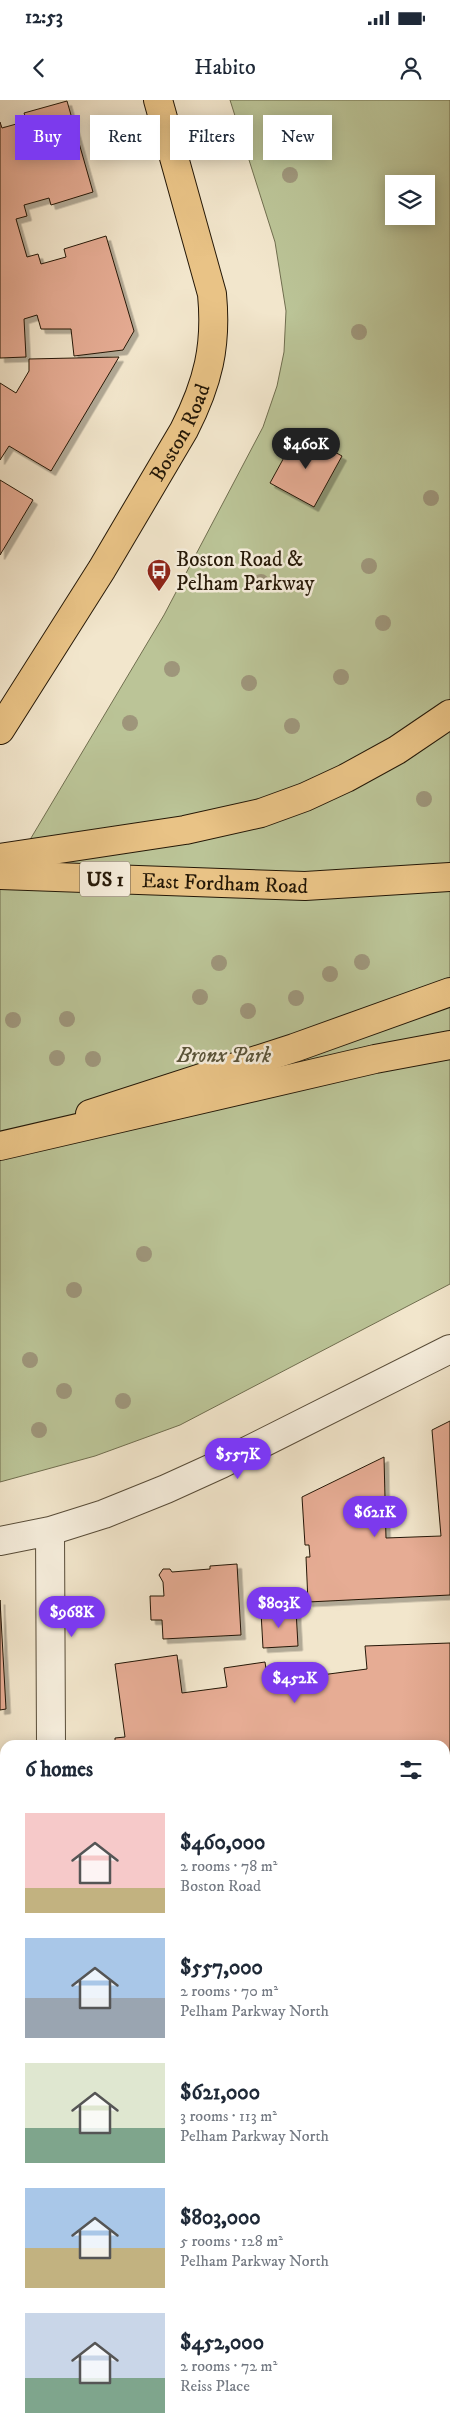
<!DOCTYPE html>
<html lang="en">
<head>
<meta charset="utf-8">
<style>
  :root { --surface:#fff; --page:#f2f2f3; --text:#1f2937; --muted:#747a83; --accent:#7c3aed }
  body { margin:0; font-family:"IM FELL DW Pica",serif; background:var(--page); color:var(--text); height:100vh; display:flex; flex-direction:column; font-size:19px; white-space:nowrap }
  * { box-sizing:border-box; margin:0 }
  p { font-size:16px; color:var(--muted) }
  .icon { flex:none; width:28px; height:28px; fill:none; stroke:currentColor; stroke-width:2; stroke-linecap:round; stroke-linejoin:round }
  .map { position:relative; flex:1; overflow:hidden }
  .sheet { position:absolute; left:0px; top:1640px; width:450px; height:695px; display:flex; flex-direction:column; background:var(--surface); border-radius:15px 15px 0 0; box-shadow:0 2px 12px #0003 }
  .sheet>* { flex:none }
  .banner { position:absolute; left:15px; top:15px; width:420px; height:45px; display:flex; gap:10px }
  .tools { position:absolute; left:385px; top:75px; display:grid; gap:10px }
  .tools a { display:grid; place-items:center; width:50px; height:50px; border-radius:0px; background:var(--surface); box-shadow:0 2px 12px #0003; font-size:25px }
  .price { position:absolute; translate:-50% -42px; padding:0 11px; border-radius:18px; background:var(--accent); color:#fff; font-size:16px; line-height:32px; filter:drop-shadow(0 1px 2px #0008) }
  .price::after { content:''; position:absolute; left:50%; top:30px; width:15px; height:11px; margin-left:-8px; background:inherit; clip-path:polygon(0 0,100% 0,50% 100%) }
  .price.on { background:#222; color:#fff }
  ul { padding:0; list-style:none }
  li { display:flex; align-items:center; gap:15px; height:125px; padding:0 25px }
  li span { display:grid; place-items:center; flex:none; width:140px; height:100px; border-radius:0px; color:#555 }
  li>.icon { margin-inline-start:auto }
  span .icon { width:60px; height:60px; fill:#fffc; stroke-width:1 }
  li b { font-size:21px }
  h2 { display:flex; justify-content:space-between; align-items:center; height:60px; padding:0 25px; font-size:21px }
  .pill { padding:0 18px; border-radius:0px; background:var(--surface); box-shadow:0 2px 12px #0003; font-size:18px; line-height:45px }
  .pill.on { background:var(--accent); color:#fff }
  .status { display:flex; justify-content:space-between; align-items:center; height:35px; padding:0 25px; background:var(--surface); direction:ltr }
  .status svg { height:14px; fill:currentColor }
  header { display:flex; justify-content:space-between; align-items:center; height:65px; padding:0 25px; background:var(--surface); font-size:22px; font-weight:600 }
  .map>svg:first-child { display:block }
  .green { fill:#bbc497; stroke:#706e4f; fill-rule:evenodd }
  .building { fill:#e6ac94; stroke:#251807; filter:url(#shadow) }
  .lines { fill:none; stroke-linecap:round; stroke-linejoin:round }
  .lane-casing { stroke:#584c38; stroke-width:24 }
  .street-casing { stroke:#584c38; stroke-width:30 }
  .primary-casing { stroke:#251807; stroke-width:30 }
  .highway-casing { stroke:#251807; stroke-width:30 }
  .lane { stroke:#f7efde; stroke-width:21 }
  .street { stroke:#f7efde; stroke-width:28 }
  .primary { stroke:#e9c386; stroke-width:28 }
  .highway { stroke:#e9c386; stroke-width:28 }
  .tree { fill:#9e967b }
  .labels { text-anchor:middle; stroke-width:5; stroke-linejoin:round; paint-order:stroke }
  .shield { fill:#f7efde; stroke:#645848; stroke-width:1 }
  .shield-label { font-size:20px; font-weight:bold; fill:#251807 }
  .street-label { font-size:21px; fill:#251807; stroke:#f7efde }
  .poi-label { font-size:21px; fill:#251807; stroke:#f7efde; text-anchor:start }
  .park-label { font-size:21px; font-style:italic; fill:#5a5439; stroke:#f7efde }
</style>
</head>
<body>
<div class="status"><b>12:53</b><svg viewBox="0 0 49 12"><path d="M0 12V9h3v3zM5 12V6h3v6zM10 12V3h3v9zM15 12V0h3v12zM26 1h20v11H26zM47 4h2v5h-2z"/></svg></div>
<header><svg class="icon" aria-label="back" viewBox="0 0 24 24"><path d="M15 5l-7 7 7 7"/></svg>Habito<svg class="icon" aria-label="person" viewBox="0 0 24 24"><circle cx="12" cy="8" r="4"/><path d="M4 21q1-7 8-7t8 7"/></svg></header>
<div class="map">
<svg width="450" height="2335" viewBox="0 0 450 2335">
  <defs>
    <filter id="shadow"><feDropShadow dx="4.5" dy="4.5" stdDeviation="0" flood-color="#0004"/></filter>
  </defs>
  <rect width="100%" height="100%" fill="#f2e6cc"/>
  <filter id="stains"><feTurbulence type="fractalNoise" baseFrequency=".004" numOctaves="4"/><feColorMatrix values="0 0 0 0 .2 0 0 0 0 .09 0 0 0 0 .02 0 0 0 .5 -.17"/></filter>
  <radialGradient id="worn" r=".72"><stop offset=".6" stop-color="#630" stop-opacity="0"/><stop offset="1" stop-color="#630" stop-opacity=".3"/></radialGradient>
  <path class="green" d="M230,0H450V1184L180,1325L95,1356L0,1382V790L164,515L263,327L277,286L284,252L286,211L275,142ZM394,84H426V116H394Z"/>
  <path class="building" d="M67,1L93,92L51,105L49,98L24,105L27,116L16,119L27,157L38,154L41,164L66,157L64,149L106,136L134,231L123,250L74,256L71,229H41L37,215L24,219L26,257L0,258V22L2,28L27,21L24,13Z
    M119,257L51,371L9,346L0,360V283L16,293L29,271V259Z
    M298,332L342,356L314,407L270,383Z
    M0,380L33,400L0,455Z
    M450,1321V1495L308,1502L306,1457H310L309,1445H305L302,1397L384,1357L386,1438L441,1436L432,1330Z
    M237,1464L241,1535L163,1539L162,1520H151L150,1496H164L163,1482L159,1475L163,1469H170L172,1472L210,1469V1466Z
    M0,1500L6,1609L0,1610Z
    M296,1510L298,1546L263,1548L261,1512Z
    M450,1543V1669H445V1645H115V1638L125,1637L115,1564L177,1555L182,1593L227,1587L224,1568L265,1562L268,1582L367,1569L365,1546Z
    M445,1804H450V1963L445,1964Z
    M445,2027L450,2028V2086H445Z
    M98,2330H179L164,2335H98Z
    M184,2330H256L258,2335H164Z"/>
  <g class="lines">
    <defs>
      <path id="lane" d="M292,2330L293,2335"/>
      <path id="street" d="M50,1431L51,1645
        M0,1441L50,1431L104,1414L166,1389L221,1364L450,1249
        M445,1727L450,1726
        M0,2138H5
        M445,2146H450
        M46,2335V2330"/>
      <g id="primary">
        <path id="s1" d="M0,630L102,469L184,330C208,283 217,246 212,194L158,0"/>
        <path id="s2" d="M0,775L305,786L450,777"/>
        <path d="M90,1014L294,948L450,892"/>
      </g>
      <path id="highway" d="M0,758L185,730L261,713L305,697L346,678L397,650L450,614
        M0,1046L375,959L450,945"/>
    </defs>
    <use href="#lane" class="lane-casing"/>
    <use href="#street" class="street-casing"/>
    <use href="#primary" class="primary-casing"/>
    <use href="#highway" class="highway-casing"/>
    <use href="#lane" class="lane"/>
    <use href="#street" class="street"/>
    <use href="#primary" class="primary"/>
    <use href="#highway" class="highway"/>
  </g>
  <g class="tree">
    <circle cx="290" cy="75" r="8"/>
    <circle cx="359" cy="232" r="8"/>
    <circle cx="431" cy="398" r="8"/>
    <circle cx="369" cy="466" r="8"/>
    <circle cx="261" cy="482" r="8"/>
    <circle cx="383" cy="523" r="8"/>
    <circle cx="172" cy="569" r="8"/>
    <circle cx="341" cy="577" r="8"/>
    <circle cx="249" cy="583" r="8"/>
    <circle cx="130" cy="623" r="8"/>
    <circle cx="292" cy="626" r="8"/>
    <circle cx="424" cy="699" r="8"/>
    <circle cx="362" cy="862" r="8"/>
    <circle cx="219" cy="863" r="8"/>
    <circle cx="330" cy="874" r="8"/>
    <circle cx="200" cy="897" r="8"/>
    <circle cx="296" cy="898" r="8"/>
    <circle cx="248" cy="911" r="8"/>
    <circle cx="67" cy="919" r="8"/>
    <circle cx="13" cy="920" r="8"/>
    <circle cx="57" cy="958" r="8"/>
    <circle cx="93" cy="959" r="8"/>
    <circle cx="144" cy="1154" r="8"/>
    <circle cx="74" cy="1190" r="8"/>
    <circle cx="30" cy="1260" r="8"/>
    <circle cx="64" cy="1291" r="8"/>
    <circle cx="123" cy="1301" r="8"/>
    <circle cx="39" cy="1330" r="8"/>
  </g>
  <defs>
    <symbol id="bus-pin" viewBox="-11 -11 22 30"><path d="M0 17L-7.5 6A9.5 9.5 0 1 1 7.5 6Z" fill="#8f2418" stroke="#f7efde"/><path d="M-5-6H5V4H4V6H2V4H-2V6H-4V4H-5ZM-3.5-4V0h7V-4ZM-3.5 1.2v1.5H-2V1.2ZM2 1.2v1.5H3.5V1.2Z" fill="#fff"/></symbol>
  </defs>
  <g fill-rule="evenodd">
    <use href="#bus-pin" x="145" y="457" width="28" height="38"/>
  </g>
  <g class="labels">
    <rect class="shield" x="80" y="761.5" width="50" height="35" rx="4"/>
    <g class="shield-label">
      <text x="105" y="786">US 1</text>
    </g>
    <g class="street-label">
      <text dy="7" stroke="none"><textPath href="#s1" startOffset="348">Boston Road</textPath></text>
      <text dy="7" stroke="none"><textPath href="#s2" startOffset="225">East Fordham Road</textPath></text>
    </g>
    <g class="poi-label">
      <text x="176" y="466">Boston Road &amp;<tspan x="176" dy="24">Pelham Parkway</tspan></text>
    </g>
    <g class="park-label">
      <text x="224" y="962">Bronx Park</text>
    </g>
  </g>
  <rect width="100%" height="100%" filter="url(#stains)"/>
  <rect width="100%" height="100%" fill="url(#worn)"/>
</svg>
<div class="tools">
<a><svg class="icon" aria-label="layers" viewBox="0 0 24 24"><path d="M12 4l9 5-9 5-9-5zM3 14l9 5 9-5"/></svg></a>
</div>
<b class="price on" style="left:306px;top:370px">$460K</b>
<b class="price" style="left:238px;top:1380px">$557K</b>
<b class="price" style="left:375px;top:1438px">$621K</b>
<b class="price" style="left:279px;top:1529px">$803K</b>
<b class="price" style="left:72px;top:1538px">$968K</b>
<b class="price" style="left:295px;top:1604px">$452K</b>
<div class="banner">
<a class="pill on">Buy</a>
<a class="pill">Rent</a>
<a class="pill">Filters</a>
<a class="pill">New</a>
</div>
<section class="sheet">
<h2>6 homes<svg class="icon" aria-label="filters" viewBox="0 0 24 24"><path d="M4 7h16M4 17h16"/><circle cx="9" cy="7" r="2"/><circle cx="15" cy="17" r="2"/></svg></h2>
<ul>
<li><span style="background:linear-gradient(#f6c9c9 75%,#c2b280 0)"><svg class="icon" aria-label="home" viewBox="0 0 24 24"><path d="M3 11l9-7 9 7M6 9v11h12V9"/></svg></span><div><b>$460,000</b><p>2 rooms · 78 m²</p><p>Boston Road</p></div></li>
<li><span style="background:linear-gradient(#a9c7e8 60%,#9aa5b1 0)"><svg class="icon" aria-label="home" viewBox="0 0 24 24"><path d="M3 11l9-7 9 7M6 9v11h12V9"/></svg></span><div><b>$557,000</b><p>2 rooms · 70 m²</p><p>Pelham Parkway North</p></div></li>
<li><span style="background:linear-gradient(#dfe7d0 65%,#7fa58c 0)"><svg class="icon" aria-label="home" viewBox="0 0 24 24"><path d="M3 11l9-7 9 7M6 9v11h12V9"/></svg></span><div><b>$621,000</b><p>3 rooms · 113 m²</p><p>Pelham Parkway North</p></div></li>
<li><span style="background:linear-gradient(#a9c7e8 60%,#c2b280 0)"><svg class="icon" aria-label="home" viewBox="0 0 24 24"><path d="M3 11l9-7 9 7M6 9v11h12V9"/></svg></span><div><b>$803,000</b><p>5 rooms · 128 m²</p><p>Pelham Parkway North</p></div></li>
<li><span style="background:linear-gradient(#c9d6e8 65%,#7fa58c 0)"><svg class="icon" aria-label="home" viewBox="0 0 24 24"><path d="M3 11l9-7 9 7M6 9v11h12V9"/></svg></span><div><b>$452,000</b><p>2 rooms · 72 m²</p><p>Reiss Place</p></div></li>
</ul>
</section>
</div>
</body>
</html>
